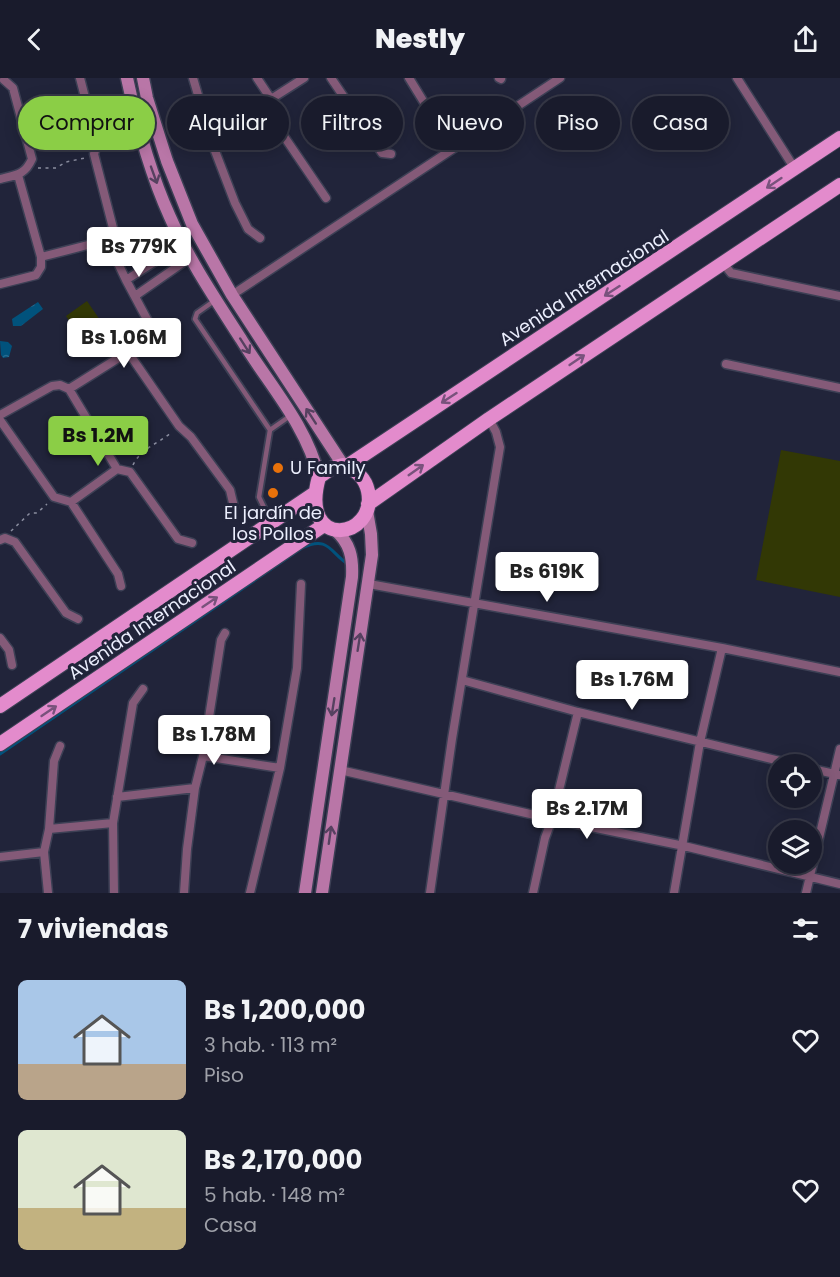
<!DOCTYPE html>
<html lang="es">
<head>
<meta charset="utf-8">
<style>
  :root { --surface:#191b2c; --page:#222434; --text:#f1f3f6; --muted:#9fa1a9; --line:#373948; --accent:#8bce46 }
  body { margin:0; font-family:Poppins,sans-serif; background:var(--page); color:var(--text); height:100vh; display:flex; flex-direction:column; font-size:22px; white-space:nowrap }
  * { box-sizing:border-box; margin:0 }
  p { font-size:20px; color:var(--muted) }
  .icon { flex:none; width:33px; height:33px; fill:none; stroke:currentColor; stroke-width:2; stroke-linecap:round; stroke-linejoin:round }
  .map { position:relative; height:815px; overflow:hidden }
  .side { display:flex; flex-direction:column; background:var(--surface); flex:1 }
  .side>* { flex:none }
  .hud { position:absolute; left:18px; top:18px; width:804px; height:54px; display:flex; gap:12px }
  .tools { position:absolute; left:768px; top:676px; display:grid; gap:12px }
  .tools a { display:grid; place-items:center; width:54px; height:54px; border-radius:50%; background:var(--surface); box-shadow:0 3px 15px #0003,0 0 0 2px var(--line); font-size:30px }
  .price { position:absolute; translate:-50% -51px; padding:0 14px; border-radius:6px; background:#fff; color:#222; font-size:20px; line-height:39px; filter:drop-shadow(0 2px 3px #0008) }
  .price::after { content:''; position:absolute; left:50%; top:36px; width:18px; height:14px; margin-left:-9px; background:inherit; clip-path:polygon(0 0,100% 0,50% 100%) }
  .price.current { background:var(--accent); color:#111 }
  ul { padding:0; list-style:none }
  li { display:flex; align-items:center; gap:18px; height:150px; padding:0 18px }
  li span { display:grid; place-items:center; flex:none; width:168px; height:120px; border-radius:9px; color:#555 }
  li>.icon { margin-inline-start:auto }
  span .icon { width:72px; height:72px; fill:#fffc; stroke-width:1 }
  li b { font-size:26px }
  h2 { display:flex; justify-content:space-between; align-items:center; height:72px; padding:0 18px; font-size:26px }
  .tag { padding:0 21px; border-radius:27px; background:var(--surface); box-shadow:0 3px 15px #0003,0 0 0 2px var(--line); font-size:21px; line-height:54px }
  .tag.current { background:var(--accent); color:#111 }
  header { display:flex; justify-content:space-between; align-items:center; height:78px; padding:0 18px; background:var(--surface); font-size:27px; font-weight:800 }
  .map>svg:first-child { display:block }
  .pitch { fill:#323805 }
  .water { fill:url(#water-ripples) }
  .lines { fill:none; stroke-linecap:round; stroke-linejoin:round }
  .stream { stroke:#01527c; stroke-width:3 }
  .lane-casing { stroke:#3d4055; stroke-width:8 }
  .street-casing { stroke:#3d4055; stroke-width:11 }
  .secondary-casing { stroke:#3d4055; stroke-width:15 }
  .primary-casing { stroke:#3d4055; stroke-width:16 }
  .path { stroke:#8a8d9f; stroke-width:1.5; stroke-dasharray:3 4.5; stroke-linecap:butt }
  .lane { stroke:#845a78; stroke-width:4.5 }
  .street { stroke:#845a78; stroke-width:8 }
  .secondary { stroke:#b976a7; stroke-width:12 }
  .primary { stroke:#e38bcc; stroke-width:14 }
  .oneway { stroke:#564160 }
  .oneway2 { stroke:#78527c }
  .food-dot { fill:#e8710a; stroke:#21243a; stroke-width:2 }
  .labels { text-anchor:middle; stroke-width:6; stroke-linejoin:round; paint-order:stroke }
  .street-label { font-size:18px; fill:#ebeefd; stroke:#21243a }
  .poi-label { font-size:18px; fill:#ebeefd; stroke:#21243a; text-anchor:start }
</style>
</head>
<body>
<header><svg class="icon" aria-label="back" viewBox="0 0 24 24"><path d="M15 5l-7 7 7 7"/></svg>Nestly<svg class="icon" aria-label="share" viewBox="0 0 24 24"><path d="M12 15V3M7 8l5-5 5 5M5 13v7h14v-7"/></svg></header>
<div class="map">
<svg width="840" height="815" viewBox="0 0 840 815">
  <defs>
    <pattern id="water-ripples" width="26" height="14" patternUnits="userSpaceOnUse" patternTransform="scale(1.5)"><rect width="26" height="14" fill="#01527c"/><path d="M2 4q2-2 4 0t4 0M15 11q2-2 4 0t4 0" fill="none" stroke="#266b90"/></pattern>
  </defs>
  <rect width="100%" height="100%" fill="#21243a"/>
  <path class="pitch" d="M87,223L113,261L91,275L66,238Z
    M781,372L840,383V519L756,502Z"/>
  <path class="water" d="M38,224L43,231L21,248H13L12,241Z
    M0,263L8,264L12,268L9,279L3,280L1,277Z"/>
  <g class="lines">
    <path class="stream" d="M0,676L302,470C329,457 330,475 348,486"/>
    <defs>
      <path id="lane" d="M214,223L197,235L195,241L270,352L259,419L270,442
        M270,352L290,338"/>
      <path id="street" d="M193,0L212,65L235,125L248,151L260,160
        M257,0L271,21
        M331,0L382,75L391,76
        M409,0L433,39V47
        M499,0L501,1
        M737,0L795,91
        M264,29L326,120
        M212,65L264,29L271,21L304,0
        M0,101C16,97 25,97 32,81L13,10L4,2
        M41,179L107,162
        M723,185L731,195L840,218
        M126,202L184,165
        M0,206L36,197L41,189V179L18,97
        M232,217L560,0
        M135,218L191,179
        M128,274L179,348L191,359L230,412L234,429
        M726,286L840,310
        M69,311L128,274C133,262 145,257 149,245L126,202L107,162L113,150L94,76L97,66L80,0
        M0,337L52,308L60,307L69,311L117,391
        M0,342L54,419L71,424L117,391L130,394L178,461L192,465
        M71,424L118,496L121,508
        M0,462L5,460L15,464L66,535L78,541
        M369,506L722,570
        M0,560L9,572L12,587
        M462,602L578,634L796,687
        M203,678L280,690
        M812,691L840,697
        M340,692L552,741L684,768L840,806
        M117,719L195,710
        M49,751L113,745
        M0,779L44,774
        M48,815L44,774L49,751L54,683L60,668
        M114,815L113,745L133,625L143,611
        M184,815L187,771L195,710L203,678L221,562L225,555
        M250,815L280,690L297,590L301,506
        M430,815L452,661L500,369L496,354L489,341
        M533,815L545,760L552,741L578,634
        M674,815L700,664L722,570L840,594
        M806,815L840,671"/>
      <path id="secondary" d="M127,0C137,47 150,95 170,139C189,182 216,222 241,261C269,307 306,346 319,399
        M143,0L147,20L167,83L192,146L232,217L343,387
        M305,815L352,499C353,479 350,465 335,452
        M322,815L372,477L371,456L367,433"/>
      <path id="primary" d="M343,387C356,392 365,399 368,413C378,461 298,474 319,399L332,390Z
        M347,388L840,60
        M368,426L489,341L840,107
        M0,628L315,415
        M0,666L324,447"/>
    </defs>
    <use href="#lane" class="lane-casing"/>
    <use href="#street" class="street-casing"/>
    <use href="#secondary" class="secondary-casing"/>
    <use href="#primary" class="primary-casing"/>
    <path class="path" d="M38,90H56L66,84L85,80
      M133,387C141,370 158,366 172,354
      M11,453L30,435H37L47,426"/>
    <use href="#lane" class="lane"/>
    <use href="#street" class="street"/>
    <use href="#secondary" class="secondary"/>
    <use href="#primary" class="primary"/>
  </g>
  <defs><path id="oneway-shaft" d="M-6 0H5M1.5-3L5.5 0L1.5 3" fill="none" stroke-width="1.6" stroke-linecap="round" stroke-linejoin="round" transform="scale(1.5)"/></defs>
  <g class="oneway">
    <use href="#oneway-shaft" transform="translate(154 97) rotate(70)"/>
    <use href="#oneway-shaft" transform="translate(245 268) rotate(57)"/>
    <use href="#oneway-shaft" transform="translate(311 338) rotate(-123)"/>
    <use href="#oneway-shaft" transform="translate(359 564) rotate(-81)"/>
    <use href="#oneway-shaft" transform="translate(333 629) rotate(99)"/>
    <use href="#oneway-shaft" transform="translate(330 757) rotate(-82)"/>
  </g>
  <g class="oneway2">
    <use href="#oneway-shaft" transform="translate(774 105) rotate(146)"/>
    <use href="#oneway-shaft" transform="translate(612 213) rotate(147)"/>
    <use href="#oneway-shaft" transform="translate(577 282) rotate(-34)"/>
    <use href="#oneway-shaft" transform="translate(449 320) rotate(147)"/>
    <use href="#oneway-shaft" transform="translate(416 392) rotate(-35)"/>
    <use href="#oneway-shaft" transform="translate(210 524) rotate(-34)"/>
    <use href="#oneway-shaft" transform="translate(49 633) rotate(-34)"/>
  </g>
  <g class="food-dot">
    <circle cx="278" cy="390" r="6"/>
    <circle cx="273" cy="415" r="6"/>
  </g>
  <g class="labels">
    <g class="street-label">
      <text transform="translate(584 210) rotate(-33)" y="6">Avenida Internacional</text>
      <text transform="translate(152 542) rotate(-34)" y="6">Avenida Internacional</text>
    </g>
    <g class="poi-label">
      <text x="290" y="396">U Family</text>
      <text x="273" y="441" text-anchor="middle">El jardín de<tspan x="273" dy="21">los Pollos</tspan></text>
    </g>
  </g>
</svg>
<div class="tools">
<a><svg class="icon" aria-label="locate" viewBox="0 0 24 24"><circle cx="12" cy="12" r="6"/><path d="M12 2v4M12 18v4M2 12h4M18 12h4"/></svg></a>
<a><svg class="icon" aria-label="layers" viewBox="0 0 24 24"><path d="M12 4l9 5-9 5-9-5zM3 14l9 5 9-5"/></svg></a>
</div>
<b class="price" style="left:139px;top:200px">Bs 779K</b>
<b class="price" style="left:124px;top:291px">Bs 1.06M</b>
<b class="price current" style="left:98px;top:389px">Bs 1.2M</b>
<b class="price" style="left:547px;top:525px">Bs 619K</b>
<b class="price" style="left:632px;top:633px">Bs 1.76M</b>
<b class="price" style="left:214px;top:688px">Bs 1.78M</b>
<b class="price" style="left:587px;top:762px">Bs 2.17M</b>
<div class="hud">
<a class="tag current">Comprar</a>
<a class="tag">Alquilar</a>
<a class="tag">Filtros</a>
<a class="tag">Nuevo</a>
<a class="tag">Piso</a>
<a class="tag">Casa</a>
</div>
</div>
<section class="side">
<h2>7 viviendas<svg class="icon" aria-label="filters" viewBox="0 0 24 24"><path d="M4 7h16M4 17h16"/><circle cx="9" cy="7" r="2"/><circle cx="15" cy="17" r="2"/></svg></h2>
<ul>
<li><span style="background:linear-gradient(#a9c7e8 70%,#b9a48a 0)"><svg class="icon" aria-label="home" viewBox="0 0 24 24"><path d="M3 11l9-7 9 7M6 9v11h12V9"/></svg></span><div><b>Bs 1,200,000</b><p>3 hab. · 113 m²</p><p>Piso</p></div><svg class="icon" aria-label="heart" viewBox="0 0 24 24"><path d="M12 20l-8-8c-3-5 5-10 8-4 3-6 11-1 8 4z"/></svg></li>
<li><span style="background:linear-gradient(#dfe7d0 65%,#c2b280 0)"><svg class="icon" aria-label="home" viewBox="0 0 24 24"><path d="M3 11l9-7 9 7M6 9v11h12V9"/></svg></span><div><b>Bs 2,170,000</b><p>5 hab. · 148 m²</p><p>Casa</p></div><svg class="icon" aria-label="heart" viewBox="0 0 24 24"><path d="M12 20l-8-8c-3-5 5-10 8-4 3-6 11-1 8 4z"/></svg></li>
</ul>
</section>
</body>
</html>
